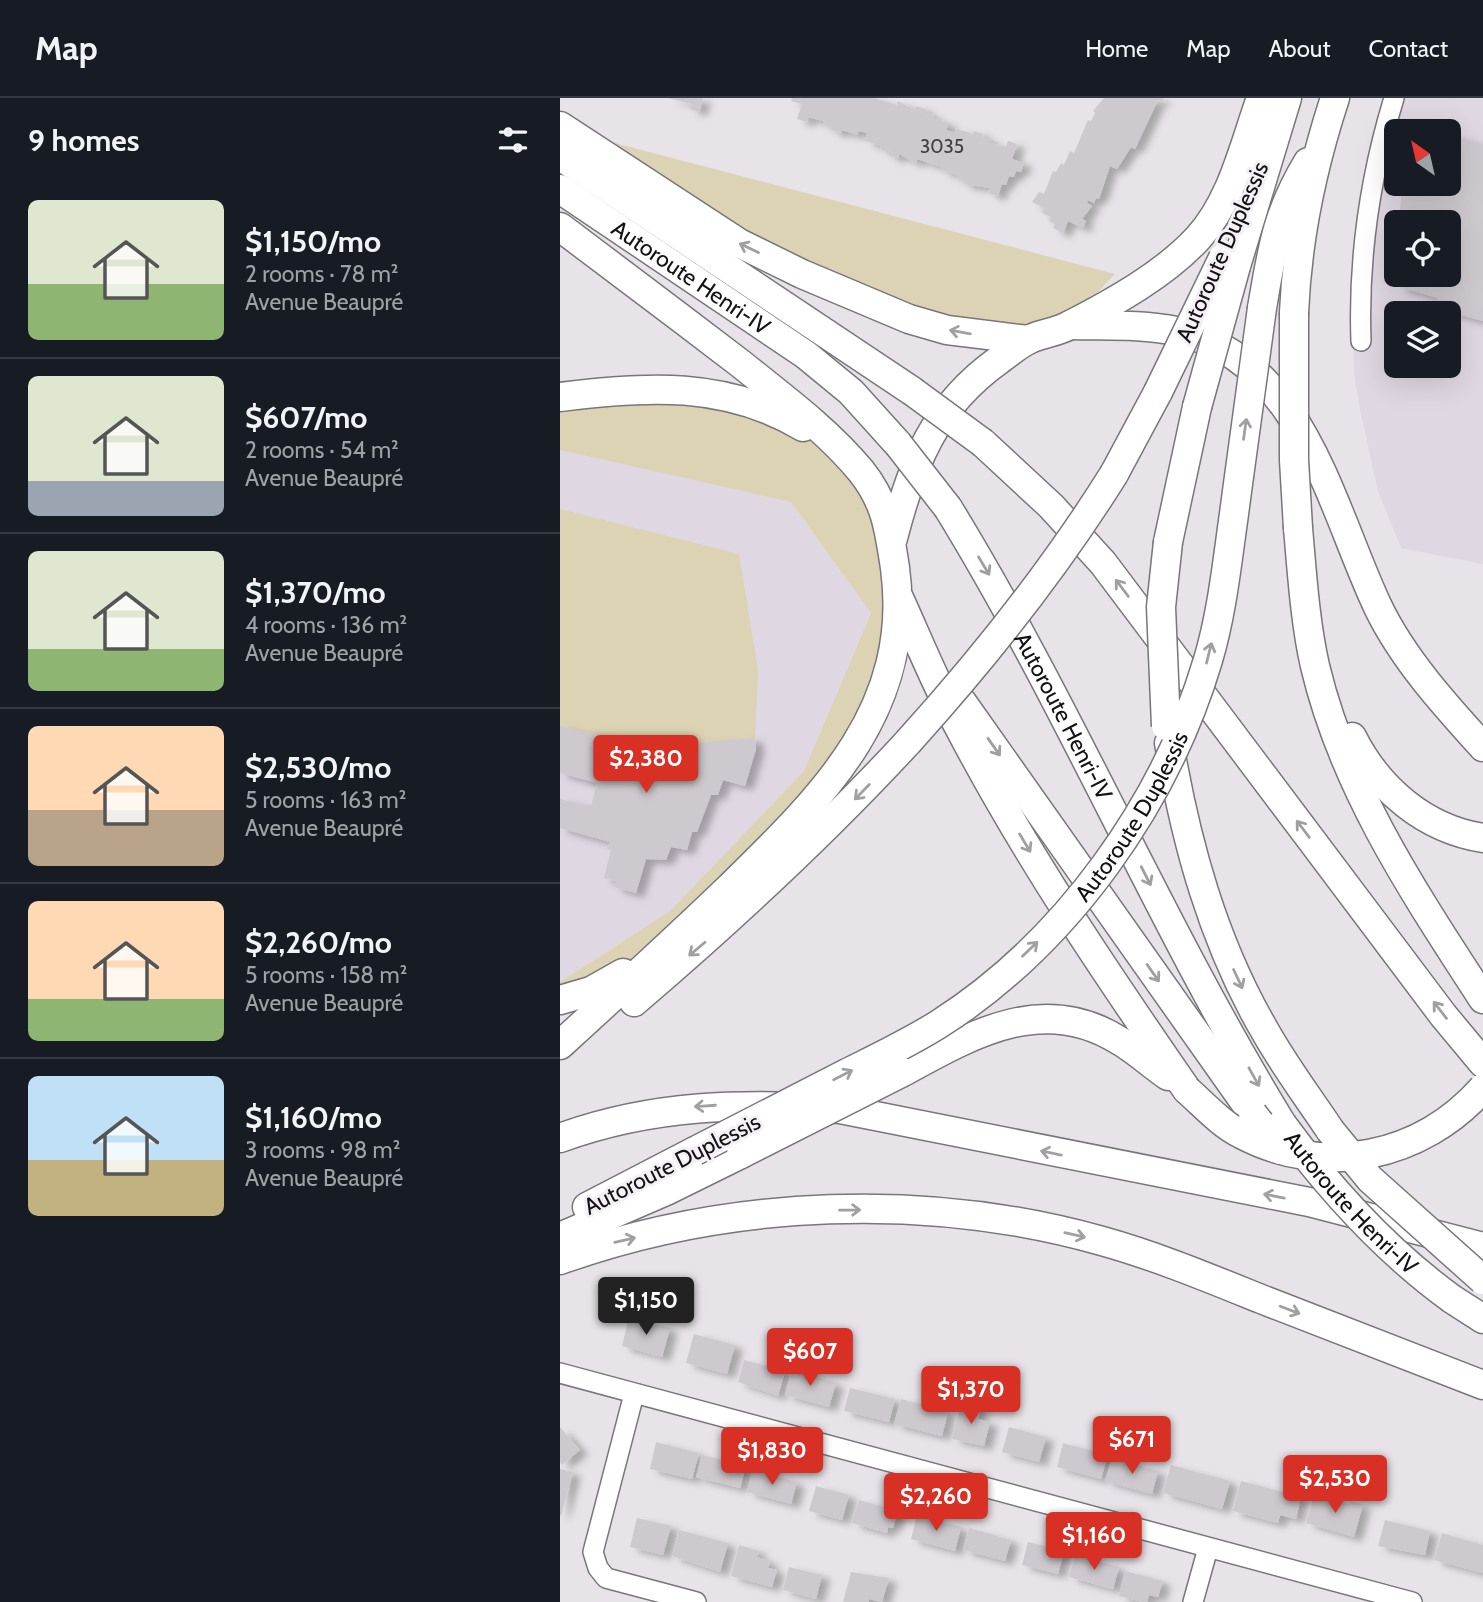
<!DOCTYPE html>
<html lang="en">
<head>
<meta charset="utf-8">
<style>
  :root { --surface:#171b24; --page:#242831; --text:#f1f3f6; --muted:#9ea1a6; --line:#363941; --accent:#d93025 }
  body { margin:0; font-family:Cabin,sans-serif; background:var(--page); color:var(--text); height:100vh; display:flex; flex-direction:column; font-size:26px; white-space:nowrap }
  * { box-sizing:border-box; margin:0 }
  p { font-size:23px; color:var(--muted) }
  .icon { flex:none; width:38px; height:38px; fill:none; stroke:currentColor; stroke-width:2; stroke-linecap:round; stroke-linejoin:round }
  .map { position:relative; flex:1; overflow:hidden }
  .panel { display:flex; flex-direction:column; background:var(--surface); width:560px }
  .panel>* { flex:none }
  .needle { width:46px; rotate:326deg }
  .fabs { position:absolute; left:824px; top:21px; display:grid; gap:14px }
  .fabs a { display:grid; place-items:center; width:77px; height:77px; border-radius:10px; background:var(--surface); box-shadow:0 7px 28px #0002; font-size:35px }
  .price { position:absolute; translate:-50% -60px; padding:0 16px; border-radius:7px; background:var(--accent); color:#fff; font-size:23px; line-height:46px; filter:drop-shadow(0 2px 4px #0008) }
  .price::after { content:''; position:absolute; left:50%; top:42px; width:21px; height:16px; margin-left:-10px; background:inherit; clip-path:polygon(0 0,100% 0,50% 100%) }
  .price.current { background:#222; color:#fff }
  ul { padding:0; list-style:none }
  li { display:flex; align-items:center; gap:21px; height:175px; padding:0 28px }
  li+li { border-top:2px solid var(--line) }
  li span { display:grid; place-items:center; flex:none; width:196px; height:140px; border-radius:10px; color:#555 }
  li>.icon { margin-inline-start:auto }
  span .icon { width:84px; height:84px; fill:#fffc; stroke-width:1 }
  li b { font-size:30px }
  h2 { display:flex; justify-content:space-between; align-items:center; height:84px; padding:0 28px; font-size:30px }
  header { display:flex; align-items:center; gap:42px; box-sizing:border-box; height:98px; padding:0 35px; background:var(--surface); border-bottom:2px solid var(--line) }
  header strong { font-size:33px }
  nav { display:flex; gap:38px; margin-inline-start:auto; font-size:24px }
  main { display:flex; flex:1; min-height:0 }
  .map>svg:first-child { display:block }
  .built { fill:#dfd7e2; fill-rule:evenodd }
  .green { fill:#dcd3b4 }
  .building { fill:#cdc9ce; filter:url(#shadow) }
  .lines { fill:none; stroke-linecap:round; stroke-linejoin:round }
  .minor-casing { stroke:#79767b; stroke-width:22 }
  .highway-casing { stroke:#79767b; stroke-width:31 }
  .minor { stroke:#fff; stroke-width:19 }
  .highway { stroke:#fff; stroke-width:28 }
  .highway-bridge-casing { stroke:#79767b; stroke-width:31; stroke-linecap:butt }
  .highway-bridge { stroke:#fff; stroke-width:28 }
  .oneway { stroke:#a0a0a1 }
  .labels { text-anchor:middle; stroke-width:6; stroke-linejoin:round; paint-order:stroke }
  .number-label { font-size:19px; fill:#413f42 }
  .street-label { font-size:23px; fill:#121113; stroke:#f4f0f5 }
</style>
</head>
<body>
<header>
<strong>Map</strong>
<nav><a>Home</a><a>Map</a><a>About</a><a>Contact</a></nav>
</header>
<main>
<section class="panel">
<h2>9 homes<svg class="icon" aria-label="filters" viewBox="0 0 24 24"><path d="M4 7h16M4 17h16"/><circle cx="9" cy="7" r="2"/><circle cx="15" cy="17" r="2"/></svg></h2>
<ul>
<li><span style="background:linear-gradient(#dfe7d0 60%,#8fb573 0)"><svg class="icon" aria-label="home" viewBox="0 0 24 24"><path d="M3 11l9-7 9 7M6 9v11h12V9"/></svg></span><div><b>$1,150/mo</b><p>2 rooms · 78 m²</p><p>Avenue Beaupré</p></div></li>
<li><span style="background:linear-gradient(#dfe7d0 75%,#9aa5b1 0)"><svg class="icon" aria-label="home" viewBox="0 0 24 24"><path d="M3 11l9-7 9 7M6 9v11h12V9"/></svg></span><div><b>$607/mo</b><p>2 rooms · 54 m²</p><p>Avenue Beaupré</p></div></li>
<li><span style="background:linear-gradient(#dfe7d0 70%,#8fb573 0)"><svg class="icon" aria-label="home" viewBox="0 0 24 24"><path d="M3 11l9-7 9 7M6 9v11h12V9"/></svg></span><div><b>$1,370/mo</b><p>4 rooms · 136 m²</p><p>Avenue Beaupré</p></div></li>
<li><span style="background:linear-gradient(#ffd9b3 60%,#b9a48a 0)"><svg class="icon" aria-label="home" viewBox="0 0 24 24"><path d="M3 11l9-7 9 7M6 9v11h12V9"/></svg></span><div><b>$2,530/mo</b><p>5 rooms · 163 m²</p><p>Avenue Beaupré</p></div></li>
<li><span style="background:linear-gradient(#ffd9b3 70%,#8fb573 0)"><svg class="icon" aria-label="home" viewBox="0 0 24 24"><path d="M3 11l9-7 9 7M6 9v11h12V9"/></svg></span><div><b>$2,260/mo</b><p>5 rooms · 158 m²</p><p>Avenue Beaupré</p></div></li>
<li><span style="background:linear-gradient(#bfe0f5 60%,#c2b280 0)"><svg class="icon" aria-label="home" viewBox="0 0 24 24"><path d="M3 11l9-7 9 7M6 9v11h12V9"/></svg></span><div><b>$1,160/mo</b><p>3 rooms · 98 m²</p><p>Avenue Beaupré</p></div></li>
</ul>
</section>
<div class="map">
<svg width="923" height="1504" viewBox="0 0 923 1504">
  <defs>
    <filter id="shadow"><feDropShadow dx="8" dy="4.5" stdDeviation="3.5" flood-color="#0004"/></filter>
  </defs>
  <rect width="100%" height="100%" fill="#e7e3e8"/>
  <path class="built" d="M838,0H923V466L841,450L818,393L800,311L794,276L792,198ZM836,33H889V86H836ZM836,124H889V177H836ZM836,215H889V268H836Z
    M0,352L231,404L311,515L244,673L110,813L0,884Z"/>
  <path class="green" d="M5,32L555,176L533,199L518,209L444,238L242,176Z
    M76,290L230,321L301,373L339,500L296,649L68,872L0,902V884L110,813L244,673L311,515L231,404L0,352V299Z
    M0,411L179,456L198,573L195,640L142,644V648L124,642L123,647L106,643L102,654L0,628Z"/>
  <path class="building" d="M107,0H143L139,14L130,11L132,6Z
    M232,0H314L337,7L338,3L355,12L356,8L366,11L365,15L374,17L373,20L389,25L386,32L396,35L397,31L413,36L414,33L423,36L422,39L431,42L430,45L446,49L448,43L457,46L452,61L464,65L461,74L456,73L454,79L449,78L446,87L442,86L438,98L428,95L430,90L404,86L405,83L396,80V77L381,72L382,69L357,61L356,65L339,56L338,60L328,57L329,53L320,51L321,48L305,43L307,35L299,33L297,37L282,32L281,35L271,32L272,29L263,26V23L248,19L247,24L237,21L242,6L231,3Z
    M544,0H604L602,4L598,2L575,51L571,49L557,71L550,68L539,101L536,100L534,105L528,102L527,105L532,108L522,121L526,123L523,130L508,123L503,135L493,130L495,126L489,123L491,119L482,115L485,110L472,104L479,94L484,96L493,73L496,74L501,65L504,67L510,53L514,55L528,22L531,23L535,15L533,13Z
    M889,37L923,46V223L875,210L878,200L839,189L842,177H889V124H857L858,119L840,113L842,86H889Z
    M0,628L102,654L106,643L123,647V642L142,648L141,644L195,640L196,651L185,688L163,682L158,697H151L137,734H132L127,752L111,749L106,762L86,761L76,795L54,789L56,783L44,780L51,752L47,750L50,744L0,730V701L31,708L37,685L0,675Z
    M69,1219L110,1230L102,1259L62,1248Z
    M134,1236L175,1247L167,1276L126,1265Z
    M184,1262L225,1273L218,1298L178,1284Z
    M232,1271L276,1285L269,1309L225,1297Z
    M290,1290L335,1301L329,1324L284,1313Z
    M341,1301L388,1314L382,1338L334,1326Z
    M401,1305L421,1310L418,1321L430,1324L424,1348L392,1341Z
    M0,1329L20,1352L2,1367L0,1364Z
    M449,1329L486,1339L479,1364L442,1354Z
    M96,1344L139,1355L132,1381L90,1371Z
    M503,1345L536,1354L539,1345L550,1348L541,1381L497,1369Z
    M142,1357L186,1368L180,1390L136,1379Z
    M552,1360L598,1373L592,1396L545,1383Z
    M611,1367L670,1383L662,1411L603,1395Z
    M0,1371L13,1374L1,1418L0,1417Z
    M193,1372L237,1384L231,1406L187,1394Z
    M681,1383L741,1399L736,1421L720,1417L718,1425L673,1413Z
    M256,1388L289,1397L282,1422L249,1413Z
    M754,1397L789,1406L790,1403L803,1406L794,1439L746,1425Z
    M299,1402L338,1413L333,1430L328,1429L327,1435L292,1425Z
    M357,1418L401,1429L395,1453L351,1441Z
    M77,1420L111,1428L103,1457L70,1449Z
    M825,1422L870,1433L865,1457L818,1448Z
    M409,1430L451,1442L445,1463L403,1452Z
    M119,1432L168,1445L160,1474L112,1458Z
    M882,1435L923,1447V1475L874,1462Z
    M468,1444L504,1453L498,1476L462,1467Z
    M179,1447L199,1453L197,1459L210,1463L208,1470L217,1472L212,1489L171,1478Z
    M515,1457L559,1469L553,1491L509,1479Z
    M229,1469L262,1477L256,1501L223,1492Z
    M565,1473L603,1483L598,1499L589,1497L587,1504H583L559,1498Z
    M291,1474L329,1480L322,1504L309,1501V1504H283Z"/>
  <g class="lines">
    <defs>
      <path id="minor" d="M801,243C798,160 810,79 834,0
        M0,1275L852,1504
        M74,1296L33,1454L38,1470L46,1480L136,1504
        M633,1504L648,1450"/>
      <g id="highway">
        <path d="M0,28L179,145L242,176L349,221L387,232L468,242"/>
        <path d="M0,58L352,293"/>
        <path id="s1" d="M0,91L246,257L291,294L338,346"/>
        <path d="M0,129C61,175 121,220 181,266C222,299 267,332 301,373C326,404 329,431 335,470C354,611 262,699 170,789C114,843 57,895 0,947"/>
        <path d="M676,168L727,0"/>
        <path d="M702,210C712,151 717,115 748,64"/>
        <path d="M734,215C737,142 752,70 775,0"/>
        <path d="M510,227C545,228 582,226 616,233C742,259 771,410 818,509C843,561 885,607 923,649"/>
        <path d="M0,299C85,288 166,283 243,329"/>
        <path d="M423,345L491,408L543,465L883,917L923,965"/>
        <path d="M554,376L598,294"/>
        <path id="s2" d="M388,410C510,609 600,827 722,1026"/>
        <path d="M738,430C742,475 745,524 755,568C784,691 855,796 923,901"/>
        <path d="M333,440C352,366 374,308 439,262C449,255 459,246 470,241C483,235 498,234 510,227C553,205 605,176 638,140C672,103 684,47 701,0"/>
        <path d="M608,444L637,309"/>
        <path d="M339,500C359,544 377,589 400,631C466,757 546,875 627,992"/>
        <path d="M402,604L693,1016"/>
        <path d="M792,639C818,691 865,731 923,740"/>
        <path d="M609,645C626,745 653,844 705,933C724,967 748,999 770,1032"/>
        <path d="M0,902L31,893L63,875"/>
        <path d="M74,904C170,822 262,737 348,644"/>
        <path d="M343,974C411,937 483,894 560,943C577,953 592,967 608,978"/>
        <path d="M0,1040C93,1006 182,1005 280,1011L749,1104L923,1149"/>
        <path d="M27,1109L135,1053"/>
        <path d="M0,1139L106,1093L181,1056"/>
        <path d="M0,1162C170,1101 368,1094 542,1143C596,1158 649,1180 701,1201C775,1229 849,1258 923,1287"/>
        <path d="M892,1201L923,1221"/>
      </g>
    </defs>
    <use href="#minor" class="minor-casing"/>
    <use href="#highway" class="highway-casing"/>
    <use href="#minor" class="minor"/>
    <use href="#highway" class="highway"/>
    <defs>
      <g id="highway-bridge">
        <path d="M734,215V362L738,430"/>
        <path d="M352,293L423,345"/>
        <path d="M598,294L663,160"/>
        <path d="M637,309L676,168"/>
        <path d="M338,346L388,410"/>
        <path d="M606,628L601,509L608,444"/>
        <path d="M348,644C424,560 494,472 554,376"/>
        <path d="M627,992C644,1007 661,1026 681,1036C764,1080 861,1060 923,990"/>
        <path d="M693,1016L721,1052"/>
        <path id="s3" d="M722,1026C771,1093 826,1153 892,1201"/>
        <path d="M770,1032L810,1081L923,1182"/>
        <path id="s4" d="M135,1053C185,1027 236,1001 287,975C317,960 349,945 379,926C506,845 605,706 648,562C662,515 667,465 674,416C683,347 693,278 702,210"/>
        <path d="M181,1056L343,974"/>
      </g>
    </defs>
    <use href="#highway-bridge" class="highway-bridge-casing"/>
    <use href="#highway-bridge" class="highway-bridge"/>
  </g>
  <defs><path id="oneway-shaft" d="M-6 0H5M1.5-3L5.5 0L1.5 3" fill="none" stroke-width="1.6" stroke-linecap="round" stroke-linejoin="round" transform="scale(1.75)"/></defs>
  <g class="oneway">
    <use href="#oneway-shaft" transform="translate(189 150) rotate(-154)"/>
    <use href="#oneway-shaft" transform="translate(400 234) rotate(-170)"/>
    <use href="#oneway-shaft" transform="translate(685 331) rotate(-82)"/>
    <use href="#oneway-shaft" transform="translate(424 468) rotate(59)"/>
    <use href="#oneway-shaft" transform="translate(562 490) rotate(-127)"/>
    <use href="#oneway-shaft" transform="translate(649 555) rotate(-76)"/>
    <use href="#oneway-shaft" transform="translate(434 649) rotate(55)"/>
    <use href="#oneway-shaft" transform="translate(302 694) rotate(134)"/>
    <use href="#oneway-shaft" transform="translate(743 731) rotate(-127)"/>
    <use href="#oneway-shaft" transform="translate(465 745) rotate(59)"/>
    <use href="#oneway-shaft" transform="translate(586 778) rotate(63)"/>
    <use href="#oneway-shaft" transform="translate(137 851) rotate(140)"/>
    <use href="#oneway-shaft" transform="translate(470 851) rotate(-44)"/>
    <use href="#oneway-shaft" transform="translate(593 875) rotate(55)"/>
    <use href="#oneway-shaft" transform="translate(678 881) rotate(65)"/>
    <use href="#oneway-shaft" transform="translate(880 912) rotate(-128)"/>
    <use href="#oneway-shaft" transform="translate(283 977) rotate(-27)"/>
    <use href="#oneway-shaft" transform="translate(694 979) rotate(61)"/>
    <use href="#oneway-shaft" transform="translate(145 1008) rotate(176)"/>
    <use href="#oneway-shaft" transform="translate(491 1055) rotate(-168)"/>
    <use href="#oneway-shaft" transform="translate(714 1098) rotate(-169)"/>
    <use href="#oneway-shaft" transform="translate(290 1112) rotate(-1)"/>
    <use href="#oneway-shaft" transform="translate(515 1137) rotate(13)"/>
    <use href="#oneway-shaft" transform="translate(65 1142) rotate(-13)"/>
    <use href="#oneway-shaft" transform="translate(730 1212) rotate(21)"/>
  </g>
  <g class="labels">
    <g class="number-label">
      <text x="382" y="55">3035</text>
    </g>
    <g class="street-label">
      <text transform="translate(662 154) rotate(-66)" y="8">Autoroute Duplessis</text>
      <text dy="8" stroke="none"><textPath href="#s1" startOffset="158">Autoroute Henri-IV</textPath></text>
      <text dy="8" stroke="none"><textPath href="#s2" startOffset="238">Autoroute Henri-IV</textPath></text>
      <text dy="8" stroke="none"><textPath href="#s4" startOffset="562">Autoroute Duplessis</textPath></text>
      <text transform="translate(112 1066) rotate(-27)" y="8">Autoroute Duplessis</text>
      <text dy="8" stroke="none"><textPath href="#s3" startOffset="105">Autoroute Henri-IV</textPath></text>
    </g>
  </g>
</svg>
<div class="fabs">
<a><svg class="needle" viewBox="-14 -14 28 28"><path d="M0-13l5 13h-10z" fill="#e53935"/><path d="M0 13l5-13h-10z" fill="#9ea1a6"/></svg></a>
<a><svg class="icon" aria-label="locate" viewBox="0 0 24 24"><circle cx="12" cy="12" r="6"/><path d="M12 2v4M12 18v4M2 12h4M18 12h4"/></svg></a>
<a><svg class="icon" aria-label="layers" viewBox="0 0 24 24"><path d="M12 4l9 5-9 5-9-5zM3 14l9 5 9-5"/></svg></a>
</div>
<b class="price" style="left:86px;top:697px">$2,380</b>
<b class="price current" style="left:86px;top:1239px">$1,150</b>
<b class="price" style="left:250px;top:1290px">$607</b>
<b class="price" style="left:411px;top:1328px">$1,370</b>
<b class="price" style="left:572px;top:1378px">$671</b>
<b class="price" style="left:212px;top:1389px">$1,830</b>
<b class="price" style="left:775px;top:1417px">$2,530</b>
<b class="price" style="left:376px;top:1435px">$2,260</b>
<b class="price" style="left:534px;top:1474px">$1,160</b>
</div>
</main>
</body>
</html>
